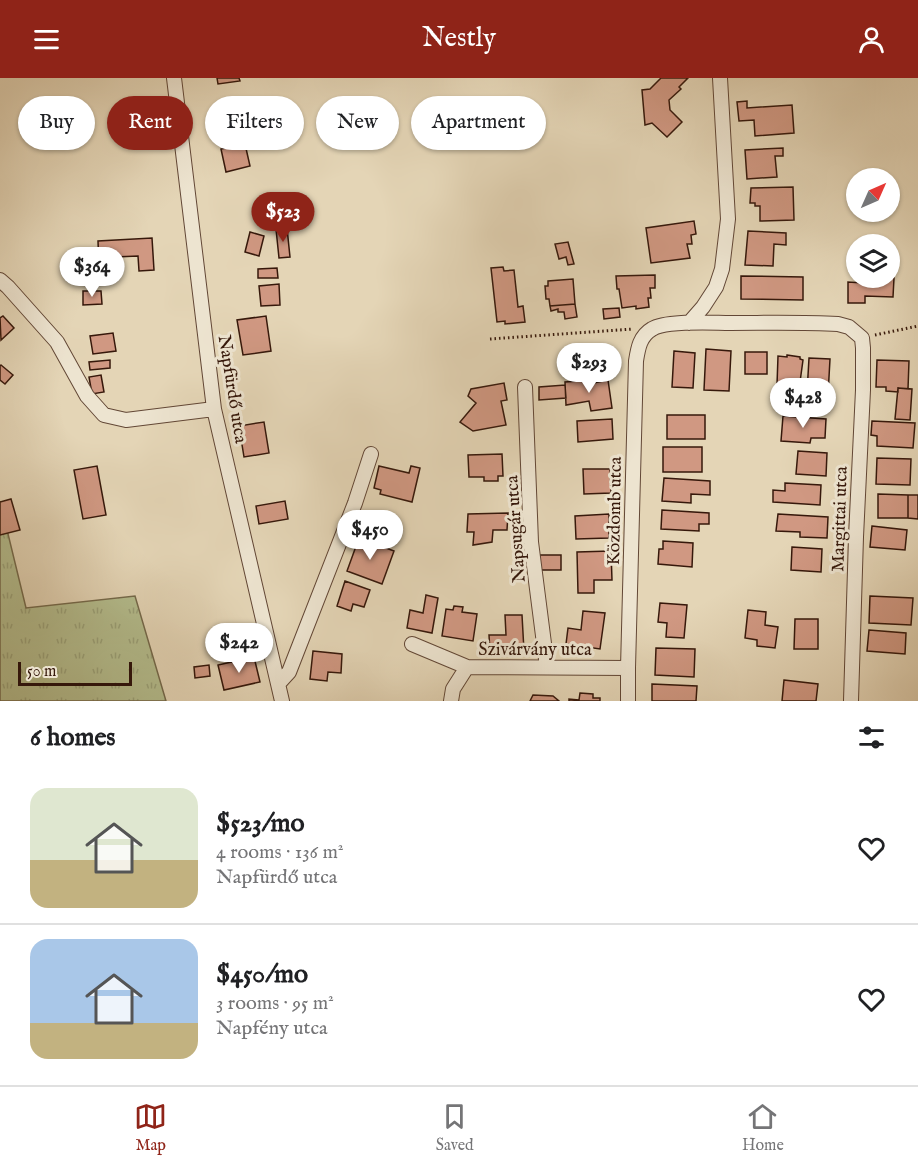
<!DOCTYPE html>
<html lang="en">
<head>
<meta charset="utf-8">
<style>
  :root { --surface:#fff; --page:#f6f6f6; --text:#202124; --muted:#757577; --line:#e0e0e0; --accent:#8f2418 }
  body { margin:0; font-family:"IM FELL English",serif; background:var(--page); color:var(--text); height:100vh; display:flex; flex-direction:column; font-size:22px; white-space:nowrap }
  * { box-sizing:border-box; margin:0 }
  p { font-size:20px; color:var(--muted) }
  .icon { flex:none; width:33px; height:33px; fill:none; stroke:currentColor; stroke-width:2; stroke-linecap:round; stroke-linejoin:round }
  .map { position:relative; height:623px; overflow:hidden }
  .side { display:flex; flex-direction:column; background:var(--surface); flex:1 }
  .side>* { flex:none }
  .guide { position:absolute; left:18px; top:18px; width:600px; height:54px; display:flex; gap:12px }
  .needle { width:39px; rotate:45deg }
  .buttons { position:absolute; left:846px; top:90px; display:grid; gap:12px }
  .buttons a { display:grid; place-items:center; width:54px; height:54px; border-radius:50%; background:var(--surface); box-shadow:0 2px 4px #0004; font-size:30px }
  .scale { position:absolute; left:18px; bottom:15px; width:114px; box-sizing:border-box; padding-left:6px; border:3px solid #36180b; border-top:0; font-size:16px; line-height:21px; white-space:nowrap; color:#36180b; -webkit-text-stroke:4px #ede4d0; paint-order:stroke }
  .price { position:absolute; translate:-50% -51px; padding:0 14px; border-radius:21px; background:#fff; color:#222; font-size:20px; line-height:39px; filter:drop-shadow(0 2px 3px #0008) }
  .price::after { content:''; position:absolute; left:50%; top:36px; width:18px; height:14px; margin-left:-9px; background:inherit; clip-path:polygon(0 0,100% 0,50% 100%) }
  .price.current { background:var(--accent); color:#fff }
  ul { padding:0; list-style:none }
  li { display:flex; align-items:center; gap:18px; height:150px; padding:0 30px }
  li+li { border-top:2px solid var(--line) }
  li span { display:grid; place-items:center; flex:none; width:168px; height:120px; border-radius:18px; color:#555 }
  li>.icon { margin-inline-start:auto }
  span .icon { width:72px; height:72px; fill:#fffc; stroke-width:1 }
  li b { font-size:26px }
  h2 { display:flex; justify-content:space-between; align-items:center; height:72px; padding:0 30px; font-size:26px }
  .tag { padding:0 21px; border-radius:27px; background:var(--surface); box-shadow:0 2px 4px #0004; font-size:21px; line-height:54px }
  .tag.current { background:var(--accent); color:#fff }
  header { display:flex; justify-content:space-between; align-items:center; height:78px; padding:0 30px; background:var(--accent); color:#fff; font-size:27px; font-weight:600 }
  .menu { display:flex; justify-content:space-around; align-items:center; height:84px; border-top:2px solid var(--line); background:var(--surface); font-size:16px; color:var(--muted) }
  .menu a { display:grid; justify-items:center; gap:3px }
  .menu .current { color:var(--accent) }
  .map>svg:first-child { display:block }
  .grass { fill:url(#grass-tufts); stroke:#756a4c; stroke-width:1.5 }
  .building { fill:#d09882; stroke:#36180b; stroke-width:1.5 }
  .lines { fill:none; stroke-linecap:round; stroke-linejoin:round }
  .minor-casing { stroke:#624736; stroke-width:16 }
  .path { stroke:#36180b; stroke-width:3; stroke-dasharray:1.5 3; stroke-linecap:butt }
  .minor { stroke:#ede4d0; stroke-width:14 }
  .labels { text-anchor:middle; stroke-width:6; stroke-linejoin:round; paint-order:stroke }
  .street-label { font-size:18px; fill:#36180b; stroke:#ede4d0 }
</style>
</head>
<body>
<header><svg class="icon" aria-label="menu" viewBox="0 0 24 24"><path d="M4 6h16M4 12h16M4 18h16"/></svg>Nestly<svg class="icon" aria-label="person" viewBox="0 0 24 24"><circle cx="12" cy="8" r="4"/><path d="M4 21q1-7 8-7t8 7"/></svg></header>
<div class="map">
<svg width="918" height="623" viewBox="0 0 918 623">
  <defs>
    <pattern id="grass-tufts" width="24" height="20" patternUnits="userSpaceOnUse" patternTransform="scale(1.5)"><rect width="24" height="20" fill="#b4bd8e"/><path d="M3 7l-1-3M5 7V3M7 7l1-3M15 17l-1-3M17 17v-4M19 17l1-3" fill="none" stroke="#9ba279"/></pattern>
  </defs>
  <rect width="100%" height="100%" fill="#e4d5b6"/>
  <filter id="stains"><feTurbulence type="fractalNoise" baseFrequency=".00333" numOctaves="4"/><feColorMatrix values="0 0 0 0 .2 0 0 0 0 .09 0 0 0 0 .02 0 0 0 .5 -.17"/></filter>
  <radialGradient id="worn" r=".72"><stop offset=".6" stop-color="#630" stop-opacity="0"/><stop offset="1" stop-color="#630" stop-opacity=".3"/></radialGradient>
  <path class="grass" d="M0,423L26,530L135,518L166,623H0Z"/>
  <path class="building" d="M217,0H239L240,3L218,6Z
    M661,0H688L679,9L681,11L669,22L670,32L682,44L667,59L652,45L645,47L642,12L650,11Z
    M747,23V30L792,27L794,55L755,58L754,42L739,43L737,24Z
    M245,66L250,88L226,94L221,71Z
    M783,70V78H775L777,99L747,101L745,72Z
    M793,109L794,142L760,143V128H755V125H750L751,110Z
    M694,143L696,156L691,157L692,166H687L690,180L651,185L646,150Z
    M287,150L290,179L279,180L276,151Z
    M748,153L786,155V167L774,166L773,188L745,187Z
    M250,154L264,158L259,178L245,174Z
    M152,160L154,192L139,193L138,178L115,179L116,188L99,189L98,163Z
    M568,164L574,186L568,187L566,179L559,181L555,166Z
    M503,189L504,193L514,192L518,229L523,228L525,244L505,246V243L497,244L491,190Z
    M277,190L278,200H258V191Z
    M655,197V210H650L651,220H648L649,229L636,231V228L622,230L619,211H617L616,198Z
    M741,198L803,199V222L741,221Z
    M863,200H894L893,219L865,218V225H848V204L863,205Z
    M573,201L575,226L550,228L549,221H546L545,208H548V203Z
    M279,206L280,227L261,228L259,208Z
    M83,213H101L102,226L83,227Z
    M575,226L577,239L565,241L564,234H558V231L551,233L550,228Z
    M619,230L620,239L604,241L603,231Z
    M3,238L14,250L1,262L0,240Z
    M266,238L271,273L243,277L237,242Z
    M113,255L116,273L93,276L90,258Z
    M706,271L731,273L729,313L704,312Z
    M674,273L695,275L693,310L672,309Z
    M745,274H767V296H745Z
    M787,277L800,279V281L803,282L800,304L787,303L786,308L777,307L778,278L787,279Z
    M809,280L830,281L828,317L807,315Z
    M110,282V290L90,292L89,284Z
    M877,282L909,283L908,311L898,310V314L886,313V309H876Z
    M1,287L13,297L5,306L0,302V288Z
    M101,297L104,314L92,316L89,299Z
    M592,302L594,305L608,302L612,330L591,333L589,323L566,327L565,304Z
    M504,305L507,322L501,323L506,347L473,353L460,344L476,325L468,318L471,311Z
    M565,307L566,320L539,322V309Z
    M898,310L912,311L910,342L895,341Z
    M667,337H705V361H667Z
    M783,338L826,341L825,360H811L810,365L781,363Z
    M612,341L613,361L578,364L577,343Z
    M872,343L915,345L913,370L877,368V358L871,357Z
    M264,344L269,375L244,379L239,348Z
    M663,369H702V394H663Z
    M798,373L827,375L826,398L796,396Z
    M502,376L503,398H498V403H484V399H469L468,377Z
    M877,380L911,381L910,407L876,406Z
    M97,388L106,437L83,441L74,392Z
    M379,388L409,395L411,388L420,390L412,424L380,416L381,412L374,410Z
    M583,391H610L611,415L584,416Z
    M664,400L710,403V417L691,416V425L662,423Z
    M785,405L821,407L820,427L773,424V412L785,413Z
    M878,416L908,417V440H878Z
    M908,417H918V441L908,440Z
    M11,421L20,452L0,457V424Z
    M285,423L288,441L259,446L256,428Z
    M662,432L709,435V446H699V453L661,451Z
    M508,435L507,452H493L492,464L473,467L474,454H467L468,436Z
    M609,436V460L576,461L575,438Z
    M778,436L828,439L827,460L800,459V454L776,453Z
    M872,448L907,452L905,472L870,469Z
    M359,460L394,473L382,506L347,493Z
    M663,463L693,465L692,489L658,486L659,471H663Z
    M792,469L822,471L821,494L791,492Z
    M611,473L612,502H594V515H578L577,474Z
    M540,477H561V492H540Z
    M345,503L370,512L364,529L353,526L351,533L337,528Z
    M426,517L438,520L432,555L407,550L410,532L423,535Z
    M870,518L913,520L911,547L869,545Z
    M660,525L687,527L684,560L666,559L667,545L658,544Z
    M454,528L463,529L462,534L477,536L473,563L442,558L446,531L453,532Z
    M748,532L766,534L765,547L778,549L775,570L757,568V562L745,560Z
    M583,533L605,535L600,571L566,566L568,550L581,552Z
    M505,537H522L524,573L490,574L489,557H506Z
    M795,541H818V571H794Z
    M869,552L906,555L905,576L867,573Z
    M656,570L695,571L694,599L655,597Z
    M313,573L342,576L341,595L328,594L327,603L310,601Z
    M254,579L260,604L224,612L218,587Z
    M209,587L210,598L195,600L194,589Z
    M784,602L818,606L816,623H782Z
    M652,606L697,608L696,623H652Z
    M580,615L593,616V620H600V623H569V621L579,622Z
    M533,617L553,618L559,623H530Z"/>
  <g class="lines">
    <defs>
      <path id="minor" d="M174,0L214,331L282,623
        M0,202L8,209L57,264L87,318L104,337L126,342L214,331
        M689,245L703,229L716,209L722,191L728,141L720,0
        M525,309L531,464L547,589
        M412,566L467,589L628,590
        M278,606L289,594L355,425L371,376
        M451,623L453,611L467,589
        M628,623V590L636,283C638,270 640,258 652,251C666,242 712,245 730,245C766,245 802,244 838,246L849,249L862,260L863,270V312L856,459L851,623"/>
    </defs>
    <use href="#minor" class="minor-casing"/>
    <path class="path" d="M875,257L918,248
      M490,261L633,251"/>
    <use href="#minor" class="minor"/>
  </g>
  <g class="labels">
    <g class="street-label">
      <text transform="translate(233 311) rotate(81)" y="6">Napfürdő utca</text>
      <text transform="translate(614 433) rotate(-89)" y="6">Közdomb utca</text>
      <text transform="translate(839 441) rotate(-88)" y="6">Margittai utca</text>
      <text transform="translate(515 451) rotate(-94)" y="6">Napsugár utca</text>
      <text x="535" y="577">Szivárvány utca</text>
    </g>
  </g>
  <rect width="100%" height="100%" filter="url(#stains)"/>
  <rect width="100%" height="100%" fill="url(#worn)"/>
</svg>
<div class="buttons">
<a><svg class="needle" viewBox="-14 -14 28 28"><path d="M0-13l5 13h-10z" fill="#e53935"/><path d="M0 13l5-13h-10z" fill="#757577"/></svg></a>
<a><svg class="icon" aria-label="layers" viewBox="0 0 24 24"><path d="M12 4l9 5-9 5-9-5zM3 14l9 5 9-5"/></svg></a>
</div>
<div class="scale">50 m</div>
<b class="price current" style="left:283px;top:165px">$523</b>
<b class="price" style="left:92px;top:220px">$364</b>
<b class="price" style="left:589px;top:316px">$293</b>
<b class="price" style="left:803px;top:351px">$428</b>
<b class="price" style="left:370px;top:483px">$450</b>
<b class="price" style="left:239px;top:596px">$242</b>
<div class="guide">
<a class="tag">Buy</a>
<a class="tag current">Rent</a>
<a class="tag">Filters</a>
<a class="tag">New</a>
<a class="tag">Apartment</a>
</div>
</div>
<section class="side">
<h2>6 homes<svg class="icon" aria-label="filters" viewBox="0 0 24 24"><path d="M4 7h16M4 17h16"/><circle cx="9" cy="7" r="2"/><circle cx="15" cy="17" r="2"/></svg></h2>
<ul>
<li><span style="background:linear-gradient(#dfe7d0 60%,#c2b280 0)"><svg class="icon" aria-label="home" viewBox="0 0 24 24"><path d="M3 11l9-7 9 7M6 9v11h12V9"/></svg></span><div><b>$523/mo</b><p>4 rooms · 136 m²</p><p>Napfürdő utca</p></div><svg class="icon" aria-label="heart" viewBox="0 0 24 24"><path d="M12 20l-8-8c-3-5 5-10 8-4 3-6 11-1 8 4z"/></svg></li>
<li><span style="background:linear-gradient(#a9c7e8 70%,#c2b280 0)"><svg class="icon" aria-label="home" viewBox="0 0 24 24"><path d="M3 11l9-7 9 7M6 9v11h12V9"/></svg></span><div><b>$450/mo</b><p>3 rooms · 95 m²</p><p>Napfény utca</p></div><svg class="icon" aria-label="heart" viewBox="0 0 24 24"><path d="M12 20l-8-8c-3-5 5-10 8-4 3-6 11-1 8 4z"/></svg></li>
</ul>
</section>
<nav class="menu">
<a class="current"><svg class="icon" aria-label="map" viewBox="0 0 24 24"><path d="M3 6l6-2 6 2 6-2v14l-6 2-6-2-6 2zM9 4v14M15 6v14"/></svg>Map</a>
<a><svg class="icon" aria-label="saved" viewBox="0 0 24 24"><path d="M7 4h10v16l-5-4-5 4z"/></svg>Saved</a>
<a><svg class="icon" aria-label="home" viewBox="0 0 24 24"><path d="M3 11l9-7 9 7M6 9v11h12V9"/></svg>Home</a>
</nav>
</body>
</html>
